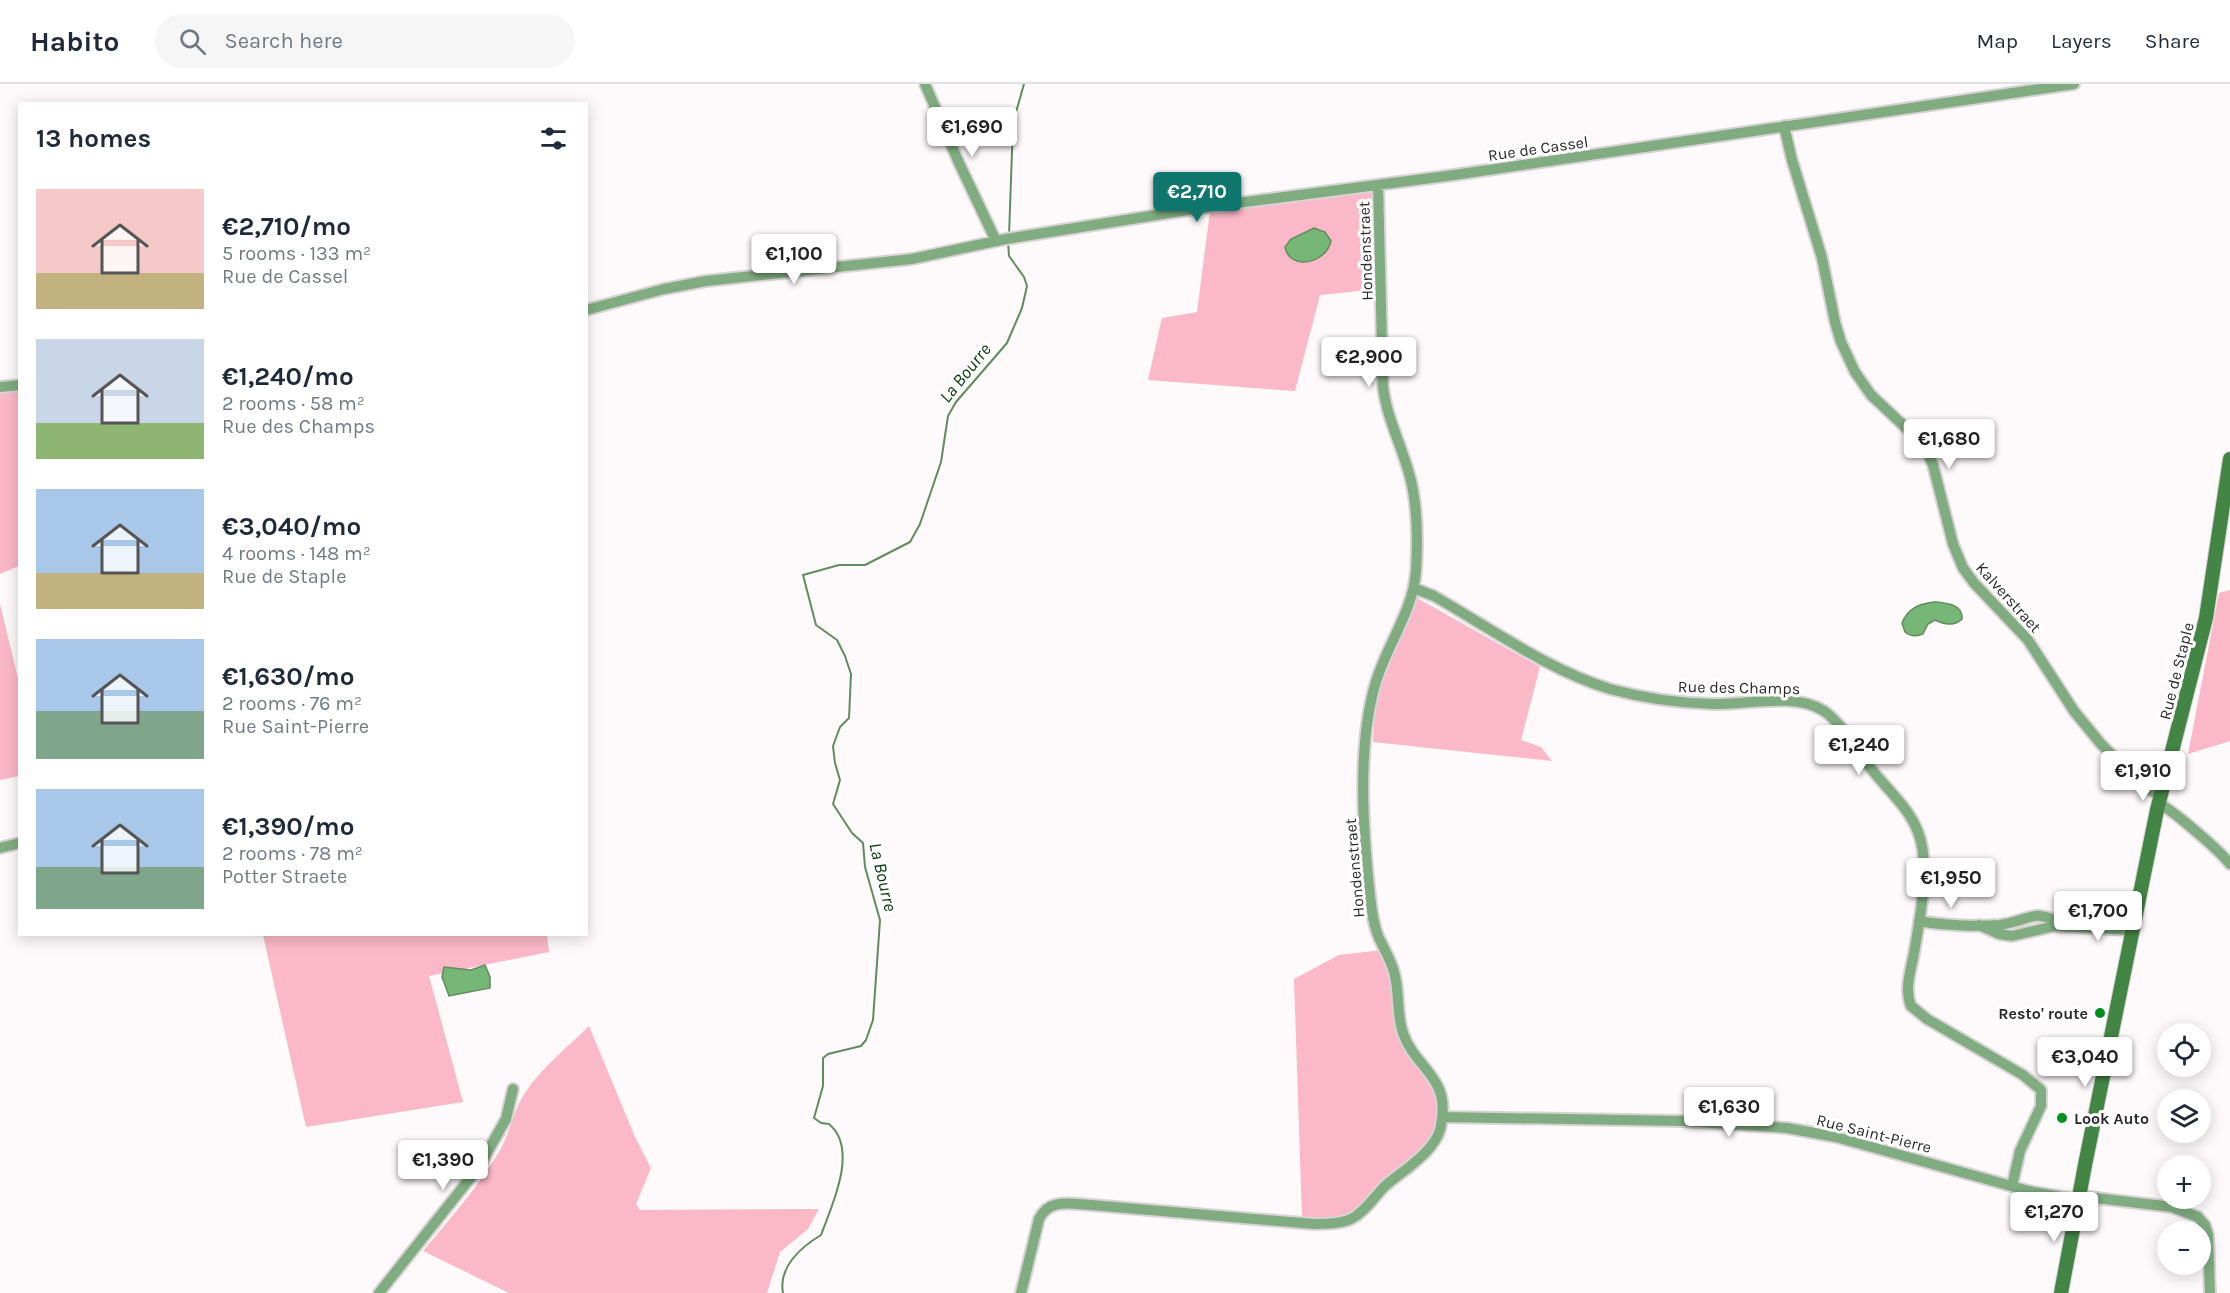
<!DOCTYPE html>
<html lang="en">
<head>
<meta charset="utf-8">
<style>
  :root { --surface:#fff; --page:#f6f6f7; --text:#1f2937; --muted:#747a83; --line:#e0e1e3; --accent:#0f766e }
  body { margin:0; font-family:Karla,sans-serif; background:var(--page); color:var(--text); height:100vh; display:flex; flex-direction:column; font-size:22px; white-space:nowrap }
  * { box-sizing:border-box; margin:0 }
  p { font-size:20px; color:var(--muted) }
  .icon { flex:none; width:33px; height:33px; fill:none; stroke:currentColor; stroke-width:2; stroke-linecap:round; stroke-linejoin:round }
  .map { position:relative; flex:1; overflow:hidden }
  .details { position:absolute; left:18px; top:18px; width:570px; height:834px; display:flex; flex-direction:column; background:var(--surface); border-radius:0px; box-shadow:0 3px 15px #0003 }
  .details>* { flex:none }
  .buttons { position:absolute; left:2157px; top:939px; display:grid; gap:12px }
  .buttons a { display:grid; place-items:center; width:54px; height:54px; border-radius:50%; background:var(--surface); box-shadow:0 3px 15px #0003; font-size:30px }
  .price { position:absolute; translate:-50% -51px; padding:0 14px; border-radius:6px; background:#fff; color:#222; font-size:20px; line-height:39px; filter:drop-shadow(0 2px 3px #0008) }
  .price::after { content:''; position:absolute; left:50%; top:36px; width:18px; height:14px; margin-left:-9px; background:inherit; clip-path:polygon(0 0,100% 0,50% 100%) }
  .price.on { background:var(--accent); color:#fff }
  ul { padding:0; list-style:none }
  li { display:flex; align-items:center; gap:18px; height:150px; padding:0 18px }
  li span { display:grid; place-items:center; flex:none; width:168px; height:120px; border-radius:0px; color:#555 }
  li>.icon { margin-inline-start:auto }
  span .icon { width:72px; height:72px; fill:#fffc; stroke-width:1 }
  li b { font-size:26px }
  h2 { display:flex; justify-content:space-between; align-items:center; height:72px; padding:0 18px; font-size:26px }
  header { display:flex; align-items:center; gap:36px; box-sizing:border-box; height:84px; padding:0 30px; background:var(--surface); border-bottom:2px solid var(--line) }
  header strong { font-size:28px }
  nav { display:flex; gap:33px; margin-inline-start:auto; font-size:21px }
  .search { width:420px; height:54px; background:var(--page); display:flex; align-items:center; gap:15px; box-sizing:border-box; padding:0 21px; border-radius:33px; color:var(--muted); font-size:22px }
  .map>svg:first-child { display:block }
  .green { fill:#fbb8c8 }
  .water { fill:#76b777; stroke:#608c60; stroke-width:1.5 }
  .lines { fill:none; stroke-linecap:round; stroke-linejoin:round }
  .stream { stroke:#608c60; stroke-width:2 }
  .street-casing { stroke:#d8d4d5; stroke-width:14 }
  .secondary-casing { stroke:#d8d4d5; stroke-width:16 }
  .street { stroke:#81ac81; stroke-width:10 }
  .secondary { stroke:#438545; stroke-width:14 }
  .poi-dot { fill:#028f20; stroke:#fff; stroke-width:2 }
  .labels { text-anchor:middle; stroke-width:6; stroke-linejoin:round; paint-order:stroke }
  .street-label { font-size:16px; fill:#2b292a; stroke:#fff }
  .poi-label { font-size:16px; font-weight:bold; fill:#2b292a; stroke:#fff; text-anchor:end }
  .water-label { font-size:18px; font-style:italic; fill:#09390e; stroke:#fff }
</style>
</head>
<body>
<header>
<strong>Habito</strong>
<div class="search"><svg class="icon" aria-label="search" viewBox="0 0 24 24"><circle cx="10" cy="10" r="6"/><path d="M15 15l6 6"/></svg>Search here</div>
<nav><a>Map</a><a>Layers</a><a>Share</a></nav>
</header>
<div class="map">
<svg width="2230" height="1209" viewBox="0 0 2230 1209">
  <rect width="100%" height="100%" fill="#fef9fa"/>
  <path class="green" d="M1372,106L1378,205L1320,211L1295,307L1148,296L1162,234L1197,228L1210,127Z
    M19,306V482L0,490V308Z
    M2230,506V657L2188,670L2219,509Z
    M1417,514L1540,583L1521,656L1541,663L1552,677L1373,658L1375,627L1382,598Z
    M0,520L20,603L19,692L0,696Z
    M263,851H547L549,868L429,892L463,1018L306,1043Z
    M1382,866C1387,881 1392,895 1394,910C1395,926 1392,941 1399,955C1410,979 1435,993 1437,1021C1439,1034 1437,1048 1429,1060C1424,1067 1358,1128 1352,1131C1336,1137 1318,1134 1302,1133L1294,895L1339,871Z
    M589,942L635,1053L651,1084L636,1120L640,1126L819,1125L808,1145L780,1168L767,1209H509L423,1167C450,1135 477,1104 499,1068C510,1050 513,1026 525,1009C541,984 568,963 589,942Z"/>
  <path class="water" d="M1314,144L1325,148L1331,157C1326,180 1289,187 1285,163L1291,155Z
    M1934,518C1946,519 1963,520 1962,535C1954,543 1944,540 1935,536L1928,540L1923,550C1916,553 1910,552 1905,548L1902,539C1908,524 1919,520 1934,518Z
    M485,881L490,893V904L449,912L442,893L444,883L471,886Z"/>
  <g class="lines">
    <path class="stream" d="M1009,152L1013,39L1024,0
      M783,1209C778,1183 801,1163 821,1151C832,1121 859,1065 829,1040L821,1039L814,1034L823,1002V974L828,970L861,962L866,956L873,936L880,836L865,783L863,759L852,749L833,720L840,696L835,679L833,662L840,643L849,634L851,590L845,572L837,556L816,541L803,491L839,481H865L910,458L920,440L941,378L948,332L956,318L1007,259L1022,224L1027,202L1024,193L1009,172L1008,157"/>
    <defs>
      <path id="street" d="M925,0L959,79L996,157
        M1784,42L1792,76L1822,174L1835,238L1841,258L1855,288L1871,311L1919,356L1926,365L1933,381L1953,460L1963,484L1974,499L2028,556L2074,627L2101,660L2143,702L2161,712
        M586,226L664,205L706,197L912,175L1006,155L1207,123L1454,91L2074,0
        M0,303L20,301
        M1414,504L1434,512C1490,544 1548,586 1610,605C1643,614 1677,619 1712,620C1745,621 1795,608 1824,627C1844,641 1857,667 1872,686C1888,706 1909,724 1918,748C1931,781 1920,834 1914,869C1911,886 1904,905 1911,922L1927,935L2023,991L2041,1006V1022L2020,1067L2012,1102
        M2159,720C2172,725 2221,768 2230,780
        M0,764L20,759
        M1919,837C1941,841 1977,843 1999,841C2031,837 2032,822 2065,842
        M1979,841L1999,850L2012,852L2055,842L2132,846
        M1442,1033L1682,1037L1787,1044L1836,1053L2029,1107L2078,1116
        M2079,1112L2172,1123L2198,1133L2205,1141L2208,1151L2210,1209
        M379,1209L479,1083L506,1035L513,1005
        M1021,1209L1039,1135C1049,1114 1071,1120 1091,1121L1314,1140C1326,1140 1340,1140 1351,1135C1365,1128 1374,1113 1385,1102C1400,1089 1419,1078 1431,1062C1436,1056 1440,1049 1441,1041C1451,992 1415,985 1403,949C1396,929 1400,908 1394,888C1391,876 1384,865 1379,854C1373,841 1372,827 1370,812C1363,748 1357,664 1375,601C1386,562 1413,528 1416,487C1418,455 1418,423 1410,393C1402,362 1387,335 1383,303L1378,101"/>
      <path id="secondary" d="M2061,1209L2085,1081L2157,726L2206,534L2230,375"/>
    </defs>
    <use href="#street" class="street-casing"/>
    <use href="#secondary" class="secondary-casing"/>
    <use href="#street" class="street"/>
    <use href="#secondary" class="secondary"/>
  </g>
  <g class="poi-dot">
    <circle cx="2100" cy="929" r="6"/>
    <circle cx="2062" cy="1034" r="6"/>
  </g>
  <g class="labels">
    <g class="street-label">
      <text transform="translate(1538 64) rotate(-8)" y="6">Rue de Cassel</text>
      <text transform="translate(1365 167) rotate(-92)" y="6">Hondenstraet</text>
      <text transform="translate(2009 513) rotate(48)" y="6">Kalverstraet</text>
      <text transform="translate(2176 587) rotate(-76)" y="6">Rue de Staple</text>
      <text transform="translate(1739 603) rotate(1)" y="6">Rue des Champs</text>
      <text transform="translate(1354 784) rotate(-95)" y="6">Hondenstraet</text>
      <text transform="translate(1874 1049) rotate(14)" y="6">Rue Saint-Pierre</text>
    </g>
    <g class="poi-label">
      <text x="2088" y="935">Resto' route</text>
      <text x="2074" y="1040" text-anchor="start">Look Auto</text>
    </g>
    <g class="water-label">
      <text transform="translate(965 289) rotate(-51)" y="6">La Bourre</text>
      <text transform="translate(883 793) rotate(77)" y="6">La Bourre</text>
    </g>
  </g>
</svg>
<div class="buttons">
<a><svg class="icon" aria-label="locate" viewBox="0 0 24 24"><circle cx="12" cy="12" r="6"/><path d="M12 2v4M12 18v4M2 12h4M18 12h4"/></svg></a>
<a><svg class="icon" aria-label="layers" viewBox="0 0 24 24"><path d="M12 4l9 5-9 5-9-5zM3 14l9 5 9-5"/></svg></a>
<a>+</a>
<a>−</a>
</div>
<b class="price" style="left:972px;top:74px">€1,690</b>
<b class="price on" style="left:1197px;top:139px">€2,710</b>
<b class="price" style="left:794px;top:201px">€1,100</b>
<b class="price" style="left:1369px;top:304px">€2,900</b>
<b class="price" style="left:1949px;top:386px">€1,680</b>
<b class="price" style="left:1859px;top:692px">€1,240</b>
<b class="price" style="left:2143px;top:718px">€1,910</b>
<b class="price" style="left:1951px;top:825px">€1,950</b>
<b class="price" style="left:2098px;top:858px">€1,700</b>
<b class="price" style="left:2085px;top:1004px">€3,040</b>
<b class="price" style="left:1729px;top:1054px">€1,630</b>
<b class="price" style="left:443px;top:1107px">€1,390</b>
<b class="price" style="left:2054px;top:1159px">€1,270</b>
<section class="details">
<h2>13 homes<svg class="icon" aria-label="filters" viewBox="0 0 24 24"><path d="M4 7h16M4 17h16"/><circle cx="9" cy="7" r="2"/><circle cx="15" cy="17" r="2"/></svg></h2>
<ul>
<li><span style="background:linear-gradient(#f6c9c9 70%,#c2b280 0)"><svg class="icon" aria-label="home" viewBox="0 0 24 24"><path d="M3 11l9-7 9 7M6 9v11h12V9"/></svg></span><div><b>€2,710/mo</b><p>5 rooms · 133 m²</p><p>Rue de Cassel</p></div></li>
<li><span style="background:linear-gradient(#c9d6e8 70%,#8fb573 0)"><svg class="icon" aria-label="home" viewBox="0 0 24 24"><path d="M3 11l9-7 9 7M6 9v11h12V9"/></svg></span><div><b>€1,240/mo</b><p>2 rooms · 58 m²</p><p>Rue des Champs</p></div></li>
<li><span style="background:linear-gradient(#a9c7e8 70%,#c2b280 0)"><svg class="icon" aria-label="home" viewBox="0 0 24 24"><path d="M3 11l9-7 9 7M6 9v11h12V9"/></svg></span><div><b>€3,040/mo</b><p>4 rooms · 148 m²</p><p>Rue de Staple</p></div></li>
<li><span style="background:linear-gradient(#a9c7e8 60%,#7fa58c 0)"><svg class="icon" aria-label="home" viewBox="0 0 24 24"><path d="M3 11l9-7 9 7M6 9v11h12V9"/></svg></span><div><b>€1,630/mo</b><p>2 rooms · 76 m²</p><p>Rue Saint-Pierre</p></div></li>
<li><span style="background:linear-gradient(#a9c7e8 65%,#7fa58c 0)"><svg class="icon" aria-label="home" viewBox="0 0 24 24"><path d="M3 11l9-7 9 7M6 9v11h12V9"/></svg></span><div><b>€1,390/mo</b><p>2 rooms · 78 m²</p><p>Potter Straete</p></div></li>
</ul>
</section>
</div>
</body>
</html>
